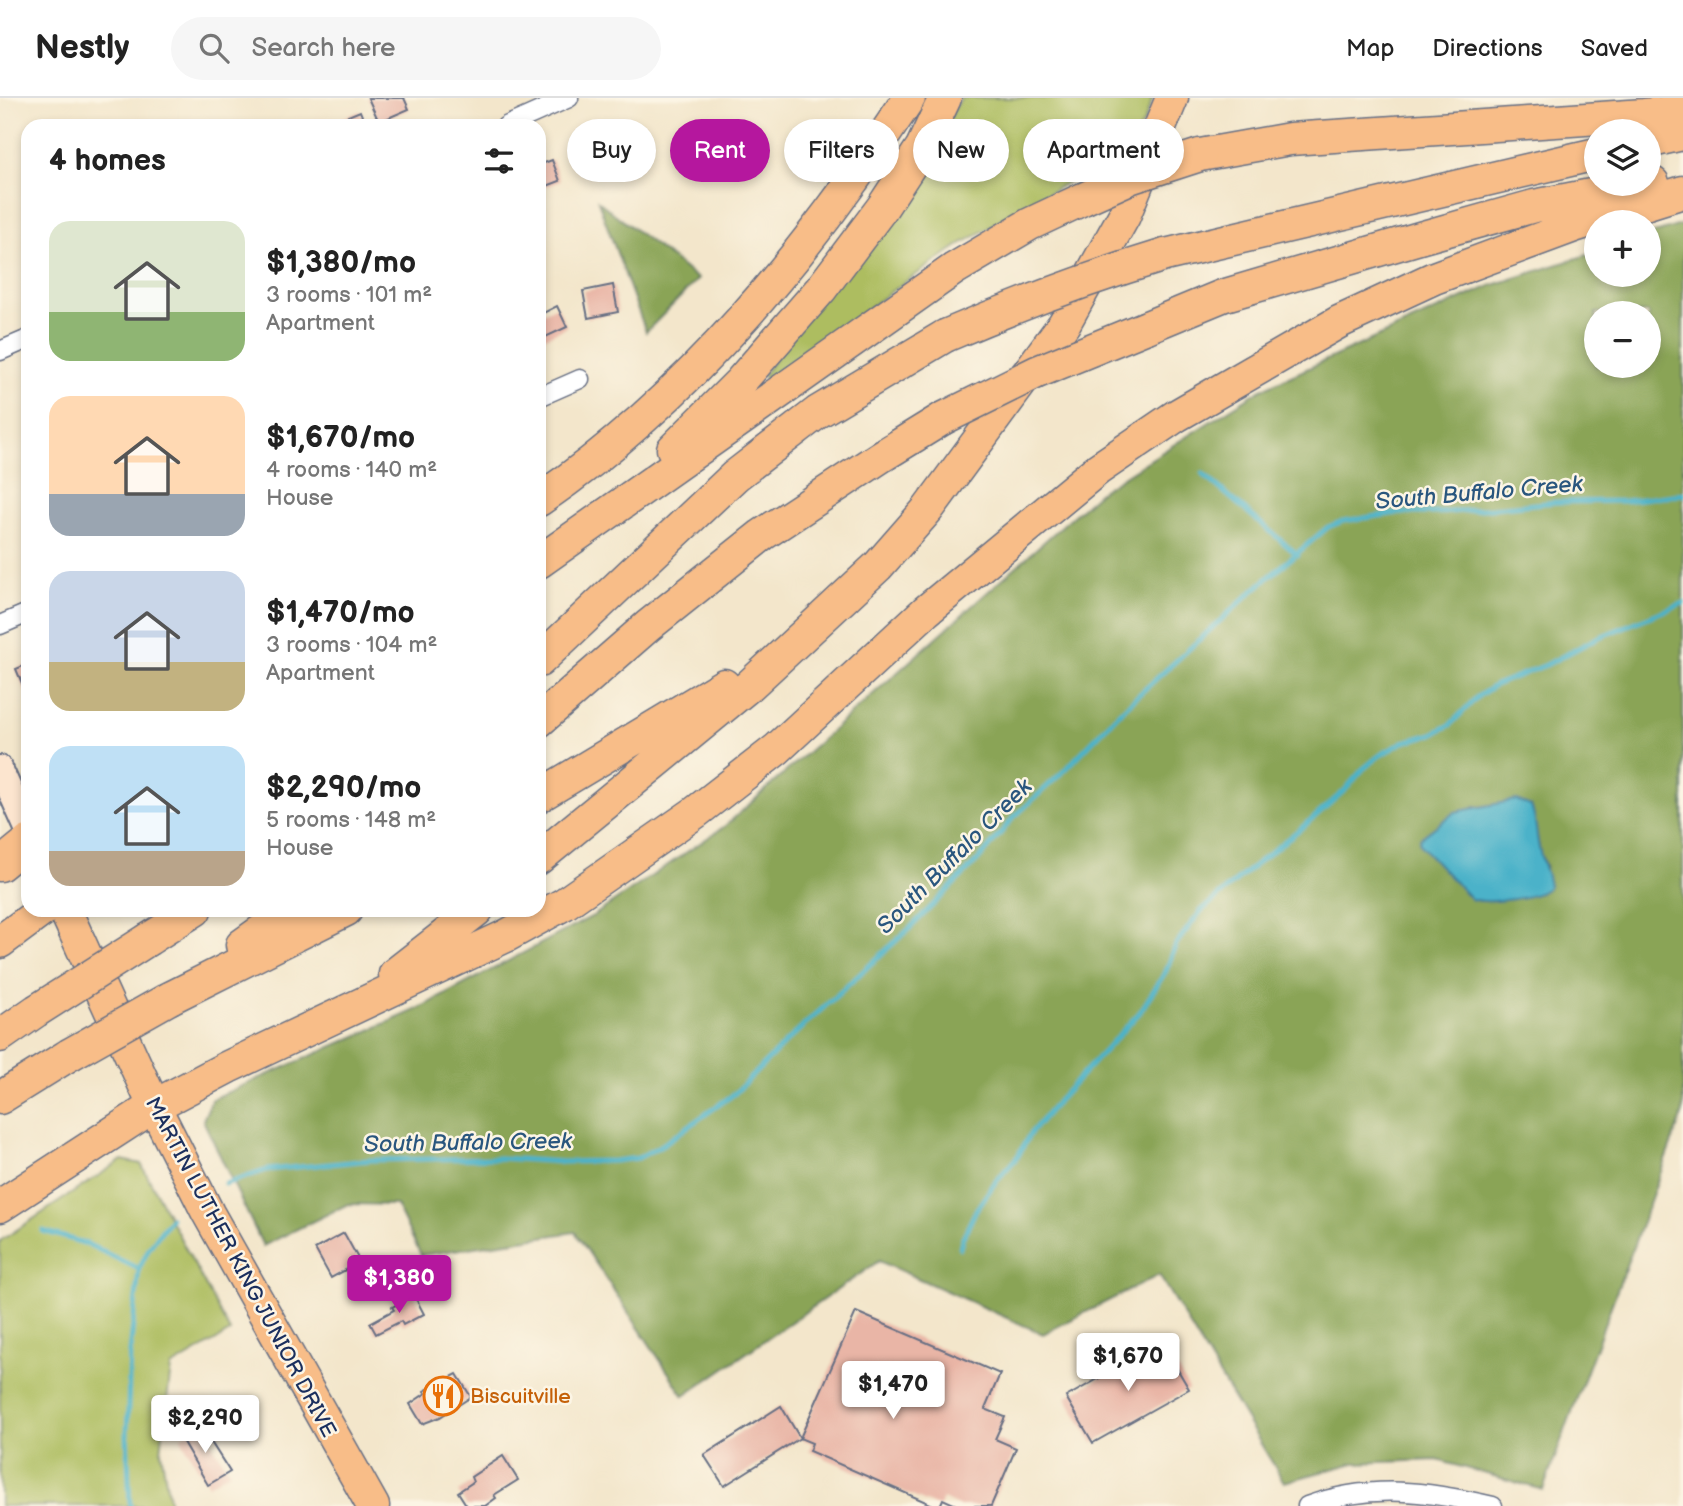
<!DOCTYPE html>
<html lang="en">
<head>
<meta charset="utf-8">
<style>
  :root { --surface:#fff; --page:#f6f6f6; --text:#222; --muted:#767676; --line:#e0e0e0; --accent:#b5179e }
  body { margin:0; font-family:"Balsamiq Sans",sans-serif; background:var(--page); color:var(--text); height:100vh; display:flex; flex-direction:column; font-size:26px; white-space:nowrap }
  * { box-sizing:border-box; margin:0 }
  p { font-size:23px; color:var(--muted) }
  .icon { flex:none; width:38px; height:38px; fill:none; stroke:currentColor; stroke-width:2; stroke-linecap:round; stroke-linejoin:round }
  .map { position:relative; flex:1; overflow:hidden }
  .sheet { position:absolute; left:21px; top:21px; width:525px; height:798px; display:flex; flex-direction:column; background:var(--surface); border-radius:21px; box-shadow:0 4px 10px #0003 }
  .sheet>* { flex:none }
  .hud { position:absolute; left:567px; top:21px; width:665px; height:63px; display:flex; gap:14px }
  .fabs { position:absolute; left:1584px; top:21px; display:grid; gap:14px }
  .fabs a { display:grid; place-items:center; width:77px; height:77px; border-radius:50%; background:var(--surface); box-shadow:0 4px 10px #0003; font-size:35px }
  .price { position:absolute; translate:-50% -60px; padding:0 16px; border-radius:7px; background:#fff; color:#222; font-size:23px; line-height:46px; filter:drop-shadow(0 2px 4px #0008) }
  .price::after { content:''; position:absolute; left:50%; top:42px; width:21px; height:16px; margin-left:-10px; background:inherit; clip-path:polygon(0 0,100% 0,50% 100%) }
  .price.on { background:var(--accent); color:#fff }
  ul { padding:0; list-style:none }
  li { display:flex; align-items:center; gap:21px; height:175px; padding:0 28px }
  li span { display:grid; place-items:center; flex:none; width:196px; height:140px; border-radius:21px; color:#555 }
  li>.icon { margin-inline-start:auto }
  span .icon { width:84px; height:84px; fill:#fffc; stroke-width:1 }
  li b { font-size:30px }
  h2 { display:flex; justify-content:space-between; align-items:center; height:84px; padding:0 28px; font-size:30px }
  .pill { padding:0 24px; border-radius:32px; background:var(--surface); box-shadow:0 4px 10px #0003; font-size:24px; line-height:63px }
  .pill.on { background:var(--accent); color:#fff }
  header { display:flex; align-items:center; gap:42px; box-sizing:border-box; height:98px; padding:0 35px; background:var(--surface); border-bottom:2px solid var(--line) }
  header strong { font-size:33px }
  nav { display:flex; gap:38px; margin-inline-start:auto; font-size:24px }
  .search { width:490px; height:63px; background:var(--page); display:flex; align-items:center; gap:18px; box-sizing:border-box; padding:0 24px; border-radius:38px; color:var(--muted); font-size:26px }
  .map>svg:first-child { display:block }
  .green { fill:#adbd60; stroke:#64765f; stroke-width:2 }
  .forest { fill:#8aa456; stroke:#526a5a; stroke-width:2; fill-rule:evenodd }
  .water { fill:#4bb2c9; stroke:#337094; stroke-width:2 }
  .lines { fill:none; stroke-linecap:round; stroke-linejoin:round }
  .stream { stroke:#4bb2c9; stroke-width:5 }
  .building { fill:#e9b5a6 }
  .street-casing { stroke:#676f84; stroke-width:21 }
  .secondary-casing { stroke:#676f84; stroke-width:28 }
  .highway-casing { stroke:#676f84; stroke-width:35 }
  .street { stroke:#fff; stroke-width:18 }
  .secondary { stroke:#fce5cf; stroke-width:24 }
  .highway { stroke:#f8bd88; stroke-width:32 }
  .highway-bridge-casing { stroke:#676f84; stroke-width:35; stroke-linecap:butt }
  .highway-bridge { stroke:#f8bd88; stroke-width:32 }
  .labels { text-anchor:middle; stroke-width:5; stroke-linejoin:round; paint-order:stroke }
  .street-label { font-size:21px; fill:#1b2f5e; stroke:#fcf5e5 }
  .food-label { font-size:21px; fill:#c56008; stroke:#fcf5e5; text-anchor:start }
  .water-label { font-size:23px; font-style:italic; fill:#29567e; stroke:#fcf5e5 }
</style>
</head>
<body>
<header>
<strong>Nestly</strong>
<div class="search"><svg class="icon" aria-label="search" viewBox="0 0 24 24"><circle cx="10" cy="10" r="6"/><path d="M15 15l6 6"/></svg>Search here</div>
<nav><a>Map</a><a>Directions</a><a>Saved</a></nav>
</header>
<div class="map">
<svg width="1683" height="1408" viewBox="0 0 1683 1408">
  <rect width="100%" height="100%" fill="#fcf5e5"/>
  <filter id="ink" filterUnits="userSpaceOnUse"><feTurbulence type="fractalNoise" baseFrequency=".0143" numOctaves="2"/><feDisplacementMap in="SourceGraphic" scale="14" xChannelSelector="R" yChannelSelector="G"/><feConvolveMatrix kernelMatrix="1 2 1 2 8 2 1 2 1" color-interpolation-filters="sRGB"/></filter>
  <filter id="wash" filterUnits="userSpaceOnUse"><feTurbulence type="fractalNoise" baseFrequency=".00686" numOctaves="4" result="noise"/><feDisplacementMap in="SourceGraphic" scale="28" xChannelSelector="R" yChannelSelector="G"/><feGaussianBlur stdDeviation="1.57" result="paint"/><feColorMatrix in="noise" values="0 0 0 0 0 0 0 0 0 0 0 0 0 0 0 0 0 1.4 0 .05"/><feComposite in="paint" operator="in"/></filter>
  <g filter="url(#wash)">
    <rect width="100%" height="100%" fill="#f3e6cb"/>
    <path class="green" d="M961,0H1153L1144,24L1121,65L1073,81L961,146L889,195L768,285L763,277L924,63Z
      M122,1062L141,1066L230,1234L171,1269L161,1353L170,1408H0V1143Z"/>
    <path class="forest" d="M598,103L698,181L646,234Z
      M1683,126V1014L1543,1392L1437,1362L1354,1365L1284,1384L1159,1177L1043,1236L879,1163L684,1298L575,1134L421,1157L396,1107L348,1106L263,1148L203,1022L212,1001L416,912L593,818L725,728L1101,393L1260,292L1490,188L1596,154V177H1648L1649,137ZM1596,215H1648V268H1596ZM1531,708L1540,755L1546,770L1475,709Z"/>
    <path class="water" d="M1516,702L1531,708C1537,723 1536,739 1540,754C1543,766 1547,776 1549,788C1539,801 1487,806 1471,801L1420,747L1419,741L1455,714Z"/>
    <g class="lines">
      <path class="stream" d="M1203,376L1298,457
        M225,1086L267,1072L370,1062L500,1060L562,1064L614,1063L638,1060L662,1047L734,996L786,944L909,831L981,759L1013,720L1066,671L1123,611L1256,490L1328,429L1343,423L1399,415H1440L1556,404L1625,403L1683,396
        M43,1133L87,1146L139,1171
        M960,1150L962,1141L976,1112L996,1083L1018,1058L1029,1037L1057,1004L1140,914L1166,873L1176,846L1201,813L1262,761L1310,723L1345,692L1363,671L1379,658L1403,644L1432,636L1450,627L1477,599L1495,587L1546,567L1597,540L1683,505
        M130,1408L127,1335L130,1254L139,1171L149,1150L171,1120"/>
    </g>
    <g id="blocks">
      <path class="building" d="M368,0H404L409,11L379,24Z
        M360,13L366,28H338L336,23Z
        M552,62L560,83L539,91V67Z
        M613,187L618,214L588,220L583,193Z
        M557,208L567,229L539,242V217Z
        M28,566V594L26,595L16,571Z
        M344,1135L360,1164L331,1180L315,1151Z
        M414,1197L424,1216L403,1227L401,1223L376,1236L370,1225L394,1212L392,1209Z
        M856,1214L1000,1276L985,1311L1005,1319L995,1341L1016,1350L991,1408H958L943,1401L940,1408H935L809,1353L812,1345L800,1340L724,1388L704,1357L781,1308L800,1340Z
        M1162,1245L1189,1291L1093,1345L1066,1299Z
        M457,1276L471,1299L440,1319L422,1326L410,1306L426,1295L424,1293Z
        M200,1327L230,1374L208,1387L180,1339Z
        M503,1358L518,1382L494,1397L496,1400L485,1408H467L458,1394L473,1384L471,1379Z"/>
    </g>
  </g>
  <g filter="url(#ink)">
    <use href="#blocks" fill-opacity="0" stroke="#676f84" stroke-width="2"/>
    <g class="lines">
      <defs>
        <path id="street" d="M506,28L569,0
          M0,253L28,241
          M539,299L580,281
          M0,527L28,515
          M1307,1408C1371,1385 1428,1393 1493,1408"/>
        <path id="secondary" d="M0,670L28,733"/>
        <path id="highway" d="M1648,44L1683,36
          M1200,57L1290,41L1644,17L1683,13
          M1165,157L1596,56
          M1147,229L1222,198L1423,139L1534,108L1653,85
          M673,351L740,284L821,191L882,110L922,49L945,0
          M539,402C690,299 810,152 909,0
          M539,464L954,171L1030,126L1083,101
          M539,563L735,378L818,314L945,238
          M539,623L648,528L762,437L882,358L942,321
          M539,698L724,587
          M539,760L750,587L878,468L928,411L1064,226L1124,118L1172,0
          M0,767L28,744
          M65,812L154,1008L208,1115L373,1408
          M149,841L195,812
          M0,844L43,812
          M242,847L291,812
          M395,876L477,812
          M170,900L346,812
          M0,938L36,913
          M0,1000L69,957
          M0,1108L154,1008L228,969L506,838L564,806L696,714L777,651L926,513L1098,371L1176,318L1339,224L1434,180L1574,128L1683,94"/>
      </defs>
      <use href="#street" class="street-casing"/>
      <use href="#secondary" class="secondary-casing"/>
      <use href="#highway" class="highway-casing"/>
      <use href="#street" class="street"/>
      <use href="#secondary" class="secondary"/>
      <use href="#highway" class="highway"/>
      <defs>
        <path id="highway-bridge" d="M1083,101L1132,79L1200,57
          M945,238C1017,207 1089,180 1165,157
          M942,321L1037,274L1147,229
          M36,913L149,841
          M69,957L170,900"/>
      </defs>
      <use href="#highway-bridge" class="highway-bridge-casing"/>
      <use href="#highway-bridge" class="highway-bridge"/>
    </g>
  </g>
  <defs>
    <symbol id="restaurant-ring" viewBox="-11 -11 22 22"><circle r="9.5" fill="#fcf5e5" stroke="#e8710a" stroke-width="1.5"/><path d="M-5-6h1v4h1v-4h1v4h1v-4h1v5L-1.5 .5V6h-2V.5L-5-1ZM5-6V6H3V1.5H1.5Q1.5-4 5-6Z" fill="#e8710a"/></symbol>
  </defs>
  <g fill-rule="evenodd">
    <use href="#restaurant-ring" x="421" y="1276" width="44" height="44"/>
  </g>
  <g class="labels">
    <g class="street-label">
      <text transform="translate(241 1169) rotate(62)" y="7">MARTIN LUTHER KING JUNIOR DRIVE</text>
    </g>
    <g class="food-label">
      <text x="470" y="1305">Biscuitville</text>
    </g>
    <g class="water-label">
      <text transform="translate(1479 394) rotate(-5)" y="8">South Buffalo Creek</text>
      <text transform="translate(954 758) rotate(-45)" y="8">South Buffalo Creek</text>
      <text transform="translate(468 1044) rotate(-1)" y="8">South Buffalo Creek</text>
    </g>
  </g>
</svg>
<div class="fabs">
<a><svg class="icon" aria-label="layers" viewBox="0 0 24 24"><path d="M12 4l9 5-9 5-9-5zM3 14l9 5 9-5"/></svg></a>
<a>+</a>
<a>−</a>
</div>
<b class="price on" style="left:399px;top:1217px">$1,380</b>
<b class="price" style="left:1128px;top:1295px">$1,670</b>
<b class="price" style="left:893px;top:1323px">$1,470</b>
<b class="price" style="left:205px;top:1357px">$2,290</b>
<div class="hud">
<a class="pill">Buy</a>
<a class="pill on">Rent</a>
<a class="pill">Filters</a>
<a class="pill">New</a>
<a class="pill">Apartment</a>
</div>
<section class="sheet">
<h2>4 homes<svg class="icon" aria-label="filters" viewBox="0 0 24 24"><path d="M4 7h16M4 17h16"/><circle cx="9" cy="7" r="2"/><circle cx="15" cy="17" r="2"/></svg></h2>
<ul>
<li><span style="background:linear-gradient(#dfe7d0 65%,#8fb573 0)"><svg class="icon" aria-label="home" viewBox="0 0 24 24"><path d="M3 11l9-7 9 7M6 9v11h12V9"/></svg></span><div><b>$1,380/mo</b><p>3 rooms · 101 m²</p><p>Apartment</p></div></li>
<li><span style="background:linear-gradient(#ffd9b3 70%,#9aa5b1 0)"><svg class="icon" aria-label="home" viewBox="0 0 24 24"><path d="M3 11l9-7 9 7M6 9v11h12V9"/></svg></span><div><b>$1,670/mo</b><p>4 rooms · 140 m²</p><p>House</p></div></li>
<li><span style="background:linear-gradient(#c9d6e8 65%,#c2b280 0)"><svg class="icon" aria-label="home" viewBox="0 0 24 24"><path d="M3 11l9-7 9 7M6 9v11h12V9"/></svg></span><div><b>$1,470/mo</b><p>3 rooms · 104 m²</p><p>Apartment</p></div></li>
<li><span style="background:linear-gradient(#bfe0f5 75%,#b9a48a 0)"><svg class="icon" aria-label="home" viewBox="0 0 24 24"><path d="M3 11l9-7 9 7M6 9v11h12V9"/></svg></span><div><b>$2,290/mo</b><p>5 rooms · 148 m²</p><p>House</p></div></li>
</ul>
</section>
</div>
</body>
</html>
